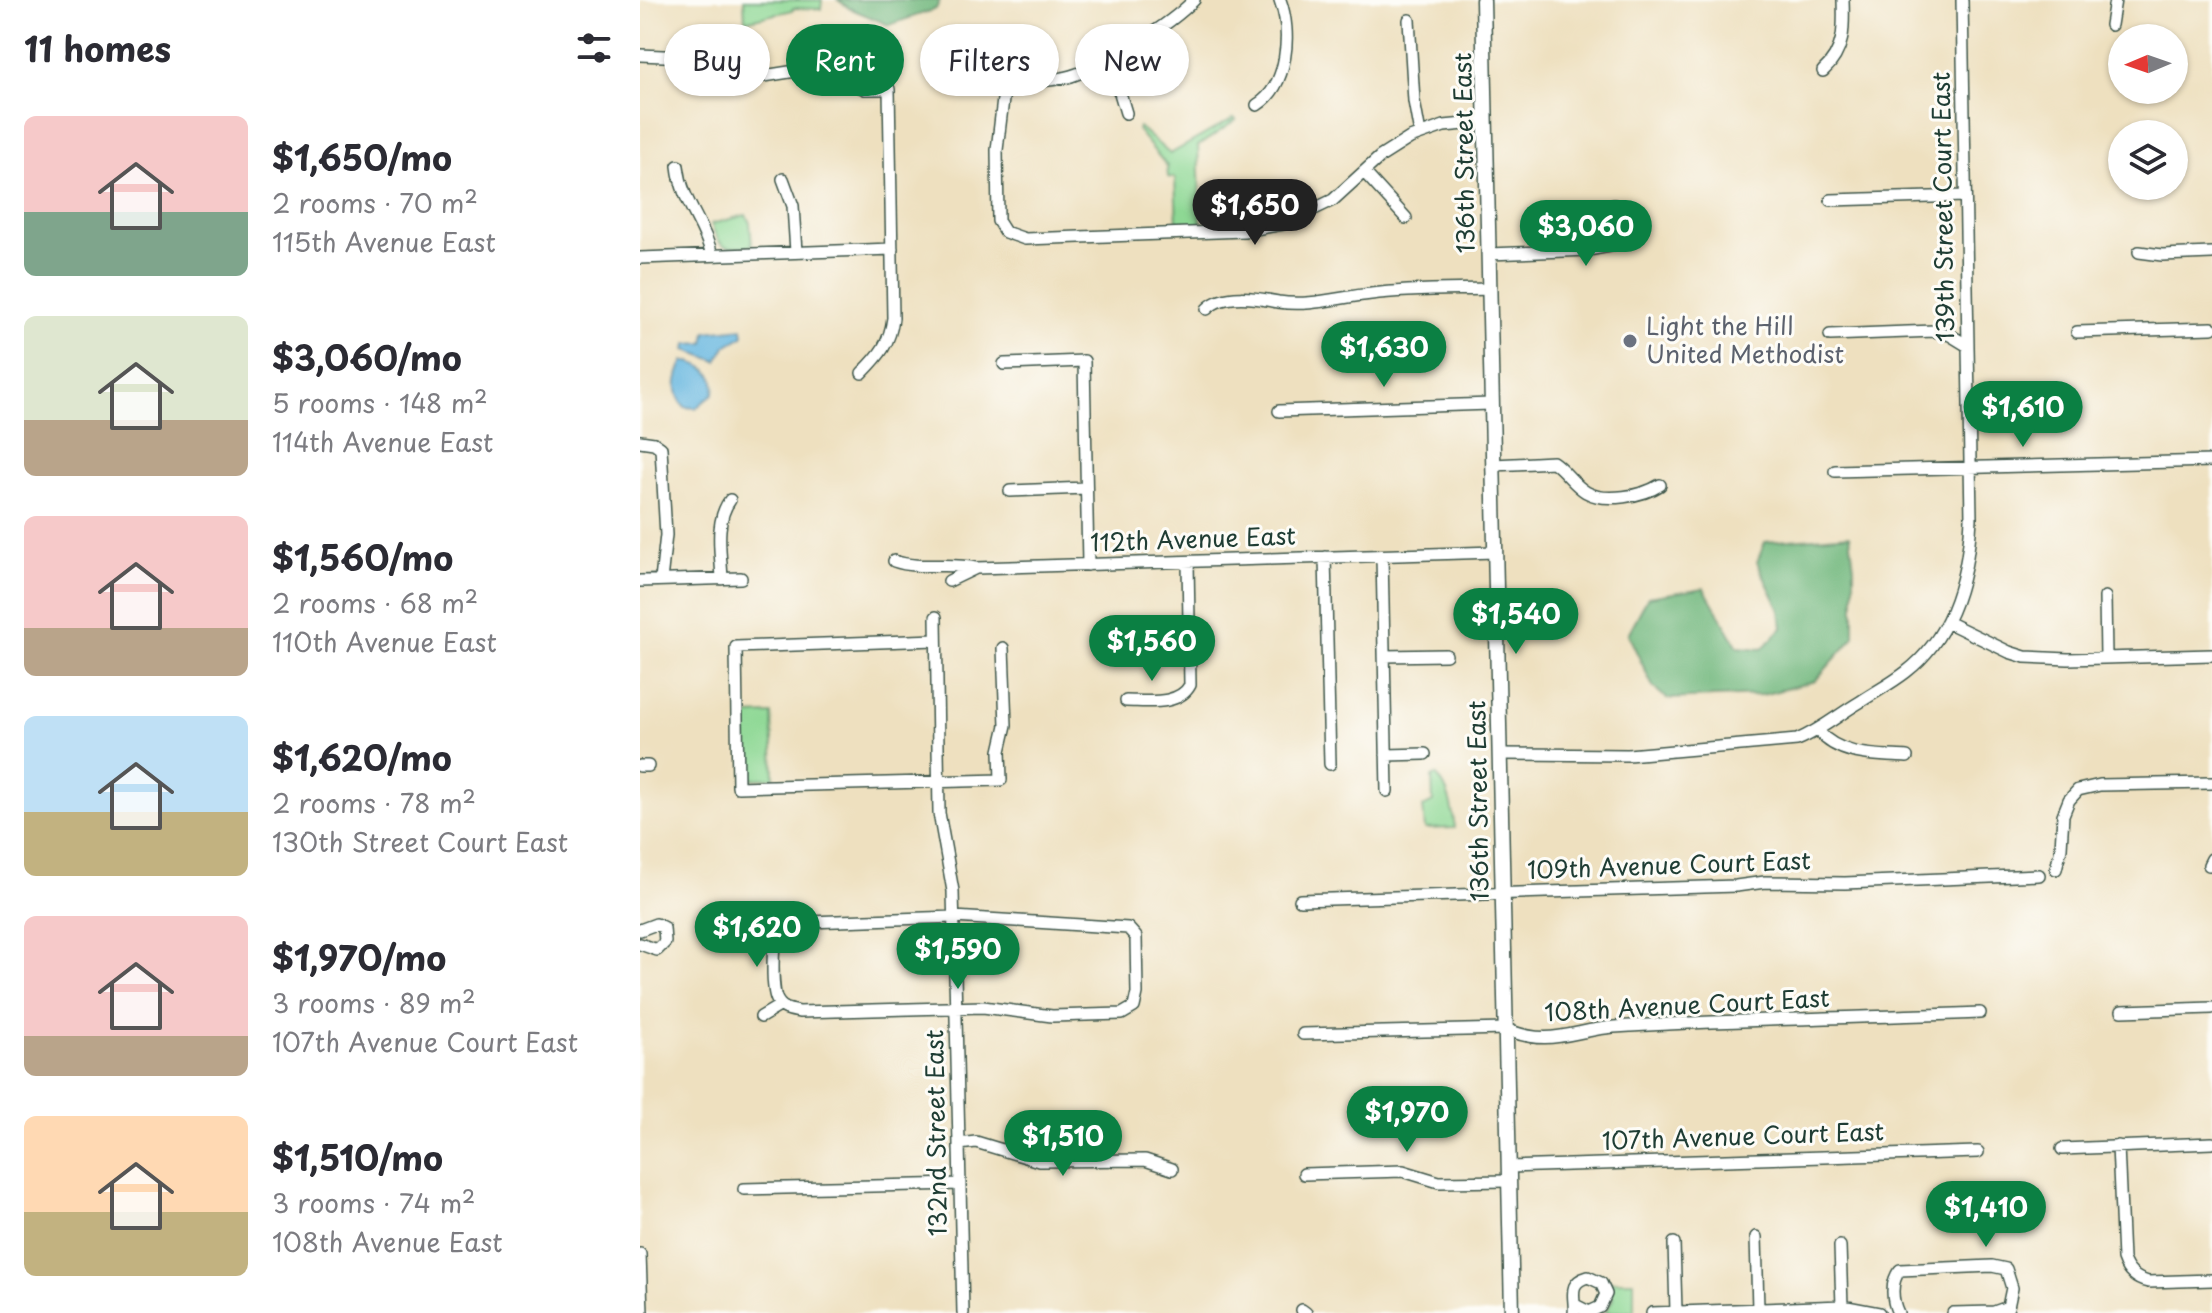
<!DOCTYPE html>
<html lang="en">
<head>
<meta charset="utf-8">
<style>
  :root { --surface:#fff; --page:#f7f7f7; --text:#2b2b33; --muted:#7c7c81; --accent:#0b8043 }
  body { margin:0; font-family:"Playpen Sans",sans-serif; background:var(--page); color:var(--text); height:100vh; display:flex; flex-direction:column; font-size:30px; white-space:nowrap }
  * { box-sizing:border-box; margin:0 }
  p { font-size:26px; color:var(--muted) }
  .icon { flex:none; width:44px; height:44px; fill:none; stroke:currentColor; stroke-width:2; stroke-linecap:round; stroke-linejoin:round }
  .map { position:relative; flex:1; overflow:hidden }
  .drawer { display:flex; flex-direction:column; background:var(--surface); width:640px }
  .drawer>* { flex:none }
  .guide { position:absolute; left:24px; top:24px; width:760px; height:72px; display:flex; gap:16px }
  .needle { width:52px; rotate:268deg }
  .controls { position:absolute; left:1468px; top:24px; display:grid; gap:16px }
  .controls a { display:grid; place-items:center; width:80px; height:80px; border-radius:50%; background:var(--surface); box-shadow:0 2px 6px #0004; font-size:40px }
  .price { position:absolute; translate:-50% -68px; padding:0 18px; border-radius:28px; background:var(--accent); color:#fff; font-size:26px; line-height:52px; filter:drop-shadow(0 2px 4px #0008) }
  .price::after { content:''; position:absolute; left:50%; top:48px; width:24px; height:18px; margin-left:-12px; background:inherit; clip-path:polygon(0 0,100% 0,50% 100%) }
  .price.on { background:#222; color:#fff }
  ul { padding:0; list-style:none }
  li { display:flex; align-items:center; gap:24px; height:200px; padding:0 24px }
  li span { display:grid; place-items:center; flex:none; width:224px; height:160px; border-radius:12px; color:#555 }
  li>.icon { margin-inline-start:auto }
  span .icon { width:96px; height:96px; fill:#fffc; stroke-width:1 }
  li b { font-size:34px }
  h2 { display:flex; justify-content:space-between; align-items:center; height:96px; padding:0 24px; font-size:34px }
  .pill { padding:0 28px; border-radius:36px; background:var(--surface); box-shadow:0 2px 6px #0004; font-size:28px; line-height:72px }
  .pill.on { background:var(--accent); color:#fff }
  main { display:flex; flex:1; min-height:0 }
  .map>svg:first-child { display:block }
  .green { fill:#8ed894; stroke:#568a64; stroke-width:2 }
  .forest { fill:#72b87e; stroke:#487a59; stroke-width:2 }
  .water { fill:#64b5df; stroke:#42798a; stroke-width:2 }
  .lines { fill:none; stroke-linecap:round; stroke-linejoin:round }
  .minor-casing { stroke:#3e5549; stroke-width:14 }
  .tertiary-casing { stroke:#3e5549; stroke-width:17 }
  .minor { stroke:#fff; stroke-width:11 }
  .tertiary { stroke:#fff; stroke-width:14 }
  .worship-dot { fill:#6b7280; stroke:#fdfcf7; stroke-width:3 }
  .labels { text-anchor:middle; stroke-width:6; stroke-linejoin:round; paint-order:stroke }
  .street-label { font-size:24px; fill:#1f3d34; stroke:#fdfcf7 }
  .worship-label { font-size:24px; fill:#5b616d; stroke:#fdfcf7; text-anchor:start }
</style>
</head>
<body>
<main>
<section class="drawer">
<h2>11 homes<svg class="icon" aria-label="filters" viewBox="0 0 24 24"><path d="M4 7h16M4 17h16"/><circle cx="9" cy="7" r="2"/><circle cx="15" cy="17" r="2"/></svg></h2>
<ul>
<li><span style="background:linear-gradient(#f6c9c9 60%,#7fa58c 0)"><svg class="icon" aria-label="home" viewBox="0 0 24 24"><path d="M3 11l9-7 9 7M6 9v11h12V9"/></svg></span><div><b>$1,650/mo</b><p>2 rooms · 70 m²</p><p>115th Avenue East</p></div></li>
<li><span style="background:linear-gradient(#dfe7d0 65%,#b9a48a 0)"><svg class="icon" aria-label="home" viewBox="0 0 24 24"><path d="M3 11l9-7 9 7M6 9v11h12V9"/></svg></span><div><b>$3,060/mo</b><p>5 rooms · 148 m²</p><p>114th Avenue East</p></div></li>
<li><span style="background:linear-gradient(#f6c9c9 70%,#b9a48a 0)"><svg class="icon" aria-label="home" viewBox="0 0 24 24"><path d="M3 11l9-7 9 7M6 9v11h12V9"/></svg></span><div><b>$1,560/mo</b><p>2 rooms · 68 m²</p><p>110th Avenue East</p></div></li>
<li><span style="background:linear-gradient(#bfe0f5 60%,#c2b280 0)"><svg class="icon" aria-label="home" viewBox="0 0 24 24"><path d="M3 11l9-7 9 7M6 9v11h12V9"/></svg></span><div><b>$1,620/mo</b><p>2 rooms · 78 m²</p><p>130th Street Court East</p></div></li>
<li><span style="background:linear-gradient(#f6c9c9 75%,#b9a48a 0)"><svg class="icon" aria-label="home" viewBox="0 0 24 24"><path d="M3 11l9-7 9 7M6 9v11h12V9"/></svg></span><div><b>$1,970/mo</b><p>3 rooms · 89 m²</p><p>107th Avenue Court East</p></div></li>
<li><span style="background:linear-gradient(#ffd9b3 60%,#c2b280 0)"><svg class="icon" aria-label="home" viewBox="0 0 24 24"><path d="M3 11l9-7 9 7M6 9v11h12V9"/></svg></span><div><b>$1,510/mo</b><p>3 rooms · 74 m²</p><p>108th Avenue East</p></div></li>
</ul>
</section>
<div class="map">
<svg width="1572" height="1313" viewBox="0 0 1572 1313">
  <rect width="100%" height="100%" fill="#fdfcf7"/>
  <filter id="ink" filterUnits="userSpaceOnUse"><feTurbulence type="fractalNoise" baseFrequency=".0125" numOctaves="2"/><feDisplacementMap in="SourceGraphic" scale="16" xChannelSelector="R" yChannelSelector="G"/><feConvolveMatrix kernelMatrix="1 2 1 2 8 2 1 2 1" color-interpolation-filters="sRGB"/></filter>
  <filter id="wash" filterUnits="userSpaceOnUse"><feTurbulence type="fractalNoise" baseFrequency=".006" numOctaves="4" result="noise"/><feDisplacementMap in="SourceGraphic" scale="32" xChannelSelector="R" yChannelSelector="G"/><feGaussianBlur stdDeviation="1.8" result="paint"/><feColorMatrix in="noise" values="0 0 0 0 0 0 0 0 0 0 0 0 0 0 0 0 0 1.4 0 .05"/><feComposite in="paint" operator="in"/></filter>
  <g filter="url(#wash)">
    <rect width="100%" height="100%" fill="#eee0bf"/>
    <path class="green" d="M104,0H182L181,9L153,8V10L105,21Z
      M594,118L596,120L558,146L561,224L537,225L535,178L528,177L527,166L497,130L499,127L530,154Z
      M106,215L110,223L112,246C85,247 81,252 71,224Z
      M132,714L134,778L107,779L105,715Z
      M796,775C810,790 812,808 815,828L785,829L783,807L793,802L792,777Z
      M970,1281H994V1311L965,1313L973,1299Z"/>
    <path class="forest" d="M198,0H300L296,9L249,25L209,8Z
      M1210,535L1214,568V637L1175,681L1122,695L1027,699L1013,687L988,634L1008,597L1064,588L1098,647L1122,649L1142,628L1140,610L1117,562L1125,542Z"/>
    <path class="water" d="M102,328L103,336L86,346L77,361L46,350L47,344L64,343L66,332Z
      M44,361C63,364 78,373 74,393L56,408L45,407C32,393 36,376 44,361Z"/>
  </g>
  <g filter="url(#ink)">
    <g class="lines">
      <defs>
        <path id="minor" d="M554,0C529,26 465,65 431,76C413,82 376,80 364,91L357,150L358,221L365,232L385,239L604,231L643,224L693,200L740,157L770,138L804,126L846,122
          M769,20L774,101L780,134
          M1471,25L1475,0
          M0,55L46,57L105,77L124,76L162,70L187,73L225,89H249L253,318C250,343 240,355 222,373
          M462,62L480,93L486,113
          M1183,71C1205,51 1204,28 1203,0
          M617,105C648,86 652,32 640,0
          M38,166C42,203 63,220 72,255
          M724,172L766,218
          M143,179L153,206L156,252
          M1191,200L1325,196
          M1499,252L1522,255L1572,253
          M849,254L948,250L970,246L975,236L974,205
          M0,258L252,249
          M567,309C583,292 617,298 638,302C671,307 699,297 731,294C770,289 810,290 850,289
          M1437,332L1572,328
          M1190,335L1294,331L1310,335L1328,346
          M364,364L444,361L448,565
          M639,411L851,404
          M0,441L14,443L21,448L26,535L21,580
          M853,465L913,462C925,470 933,484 946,492C965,503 1003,496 1020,485
          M1195,471L1572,461
          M370,491L446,488
          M742,556L747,791
          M685,557L690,764
          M254,561C280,570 309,562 336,568L855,552
          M82,579C81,553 74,522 90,500
          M0,581L101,578
          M309,581L336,568
          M1465,597L1466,657
          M296,617L299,813L313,891L323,1313
          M1307,622L1369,652L1385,657L1428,659L1572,655
          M296,640L96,647L98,787L361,780L360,751L366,725L363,648
          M744,656L806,655
          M486,701C507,701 539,706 550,685L548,562
          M1178,731C1200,757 1236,755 1267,757
          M859,754L988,755L1157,740C1181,730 1198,715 1220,702C1235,692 1252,683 1266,672C1313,636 1328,575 1331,519L1322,0
          M746,755L785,754
          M0,766H8
          M1569,865L1572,859
          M1416,869L1421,848L1423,815L1429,800L1438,790L1460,785L1572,783
          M660,900L1096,886L1125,882L1205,883L1399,875
          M314,917L488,928L496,937L497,993L494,1007L482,1014L412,1016L343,1007L159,1012C150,1010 141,1009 137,1000C131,989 132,932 139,923Z
          M0,930L16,924L24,928L25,942L17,950L0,944
          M1482,1011L1572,1008
          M121,1017L141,1005
          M663,1034L866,1029C909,1048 933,1030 974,1027C1095,1019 1218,1018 1340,1013
          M319,1144L336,1142L399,1161L505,1160L532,1169
          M1478,1146L1483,1259C1487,1271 1495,1279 1508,1282L1572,1280
          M1422,1149L1572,1143
          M868,1167L1338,1152
          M664,1174L763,1171L799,1182L869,1181
          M104,1189L320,1184
          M1116,1237L1118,1309
          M1034,1243L1036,1311
          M1200,1246L1202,1306
          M0,1254L2,1313
          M662,1310L666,1313
          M934,1313C936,1298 926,1283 948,1277L961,1283L966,1294L960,1307L949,1312L935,1305
          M1012,1313L1202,1306L1239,1313
          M1258,1313C1252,1301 1250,1282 1260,1270L1352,1266L1366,1269L1372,1288L1368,1307L1354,1312L1313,1313"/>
        <path id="tertiary" d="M843,0L872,1313"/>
      </defs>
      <use href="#minor" class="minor-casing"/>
      <use href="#tertiary" class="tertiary-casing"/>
      <use href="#minor" class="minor"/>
      <use href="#tertiary" class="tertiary"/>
    </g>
  </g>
  <circle class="worship-dot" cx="990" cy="341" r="8"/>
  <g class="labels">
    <g class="street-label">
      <text transform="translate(825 153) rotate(-91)" y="8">136th Street East</text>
      <text transform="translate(1304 207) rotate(-91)" y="8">139th Street Court East</text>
      <text transform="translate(553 540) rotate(-2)" y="8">112th Avenue East</text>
      <text transform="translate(839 801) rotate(-91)" y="8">136th Street East</text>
      <text transform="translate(1029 866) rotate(-2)" y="8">109th Avenue Court East</text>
      <text transform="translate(1047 1006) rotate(-3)" y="8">108th Avenue Court East</text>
      <text transform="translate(297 1133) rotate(-91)" y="8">132nd Street East</text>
      <text transform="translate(1103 1137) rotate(-2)" y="8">107th Avenue Court East</text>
    </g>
    <g class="worship-label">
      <text x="1006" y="335">Light the Hill<tspan x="1006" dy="28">United Methodist</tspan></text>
    </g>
  </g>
</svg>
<div class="controls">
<a><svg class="needle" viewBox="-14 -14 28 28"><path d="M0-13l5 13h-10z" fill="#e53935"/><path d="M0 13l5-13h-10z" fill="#7c7c81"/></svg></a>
<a><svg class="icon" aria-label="layers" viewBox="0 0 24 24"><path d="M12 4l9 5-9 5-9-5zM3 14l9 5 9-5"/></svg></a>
</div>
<b class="price on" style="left:615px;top:247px">$1,650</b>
<b class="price" style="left:946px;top:268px">$3,060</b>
<b class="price" style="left:744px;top:389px">$1,630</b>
<b class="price" style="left:1383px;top:449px">$1,610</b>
<b class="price" style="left:876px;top:656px">$1,540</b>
<b class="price" style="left:512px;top:683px">$1,560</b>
<b class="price" style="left:117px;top:969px">$1,620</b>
<b class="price" style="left:318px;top:991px">$1,590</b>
<b class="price" style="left:767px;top:1154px">$1,970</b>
<b class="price" style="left:423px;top:1178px">$1,510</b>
<b class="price" style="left:1346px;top:1249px">$1,410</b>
<div class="guide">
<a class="pill">Buy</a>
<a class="pill on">Rent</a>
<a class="pill">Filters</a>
<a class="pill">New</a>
</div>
</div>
</main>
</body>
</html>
